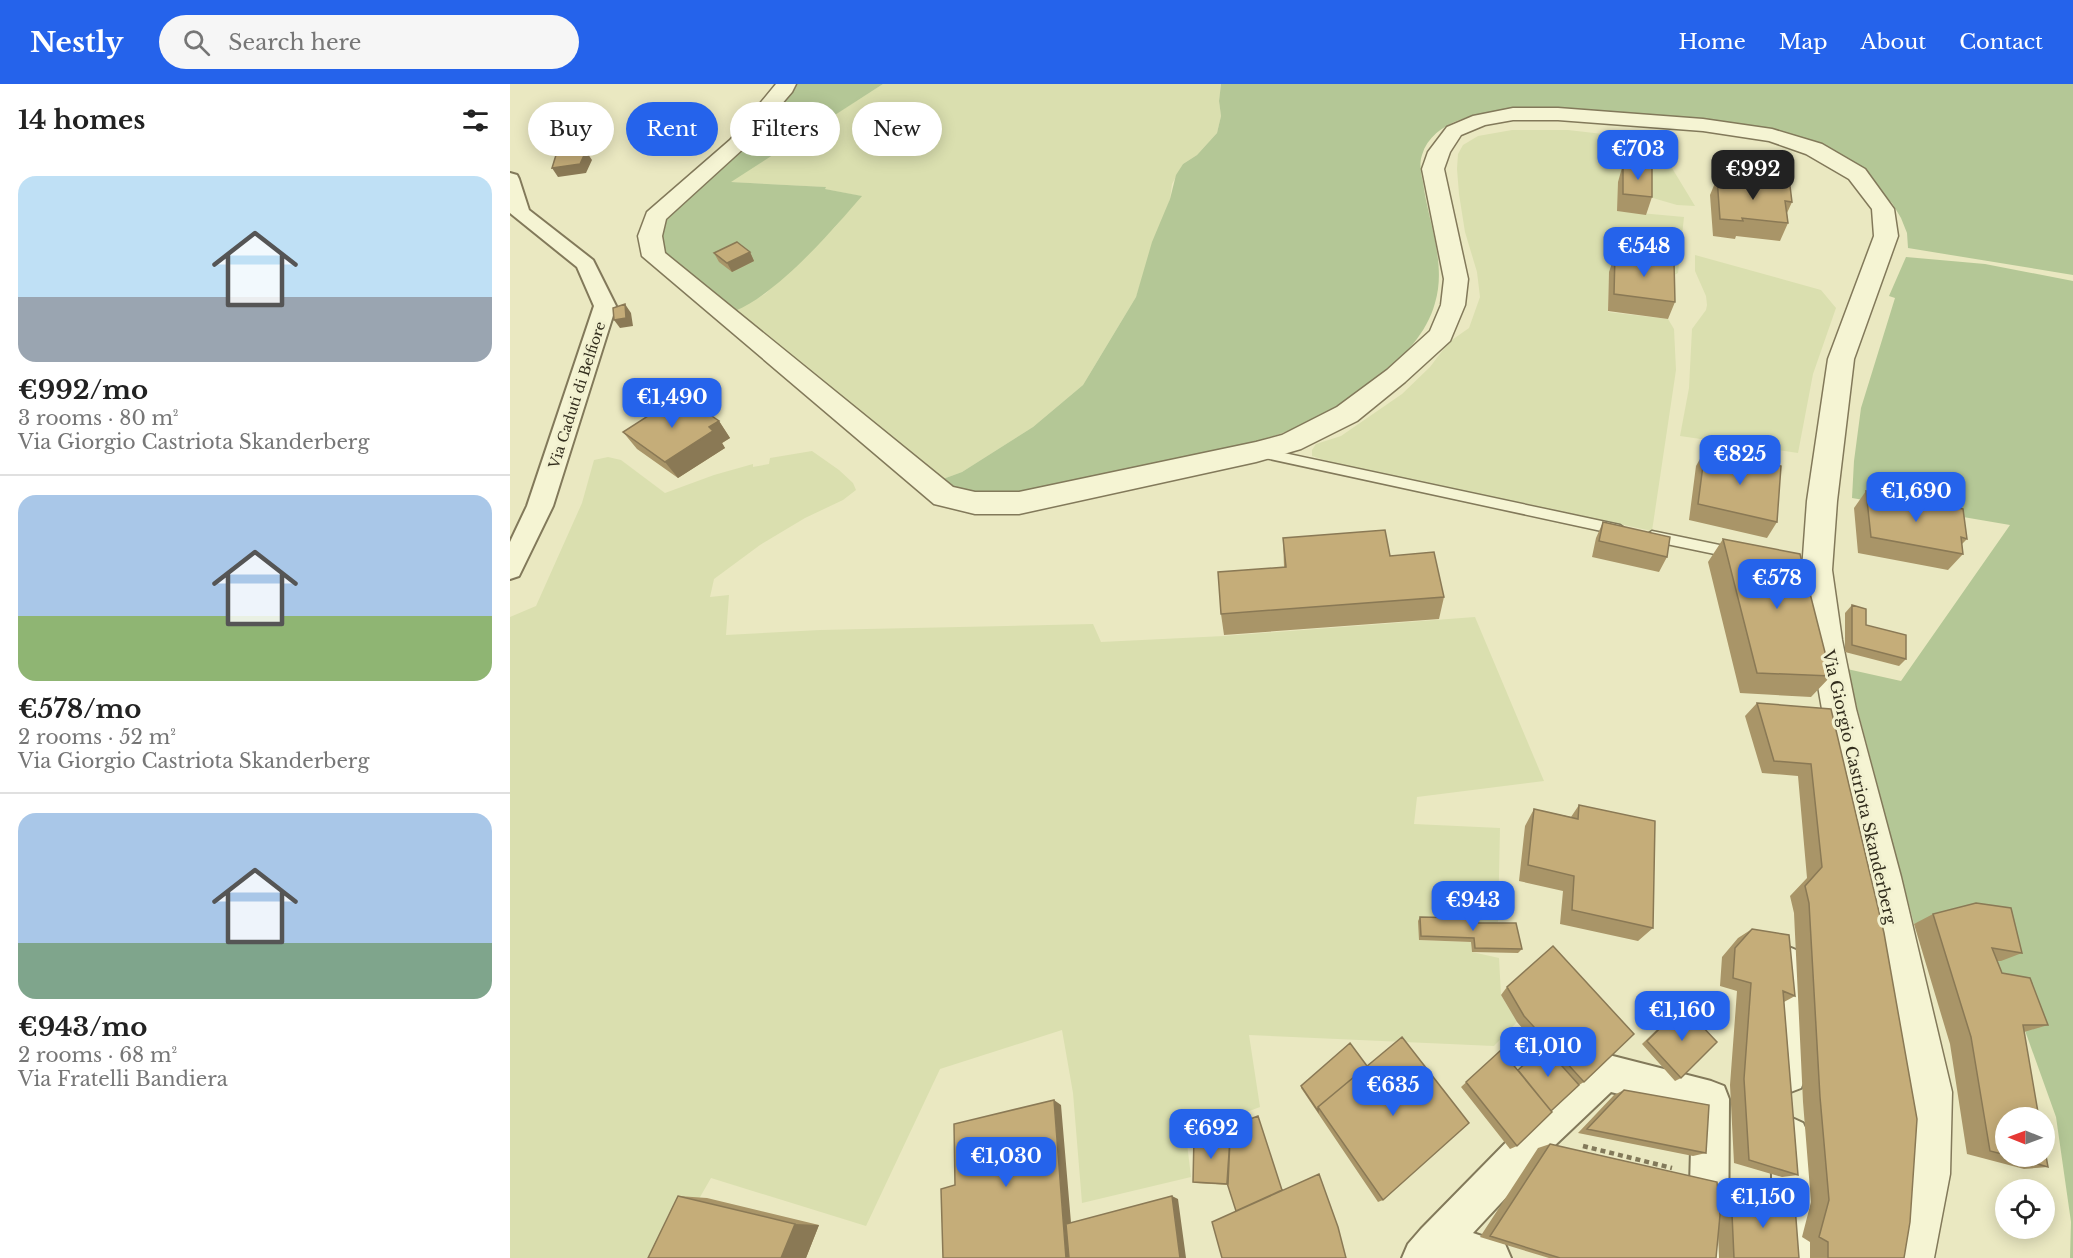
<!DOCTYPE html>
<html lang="en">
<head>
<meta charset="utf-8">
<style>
  :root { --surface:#fff; --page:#f6f6f6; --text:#222; --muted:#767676; --line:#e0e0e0; --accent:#2563eb }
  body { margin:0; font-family:"Libre Baskerville",serif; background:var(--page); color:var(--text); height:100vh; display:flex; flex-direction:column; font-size:22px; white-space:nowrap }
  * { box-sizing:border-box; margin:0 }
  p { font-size:20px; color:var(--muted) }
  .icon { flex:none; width:33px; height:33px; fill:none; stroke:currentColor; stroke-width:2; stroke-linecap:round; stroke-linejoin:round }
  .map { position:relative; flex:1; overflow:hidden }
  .sheet { display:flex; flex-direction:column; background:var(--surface); width:510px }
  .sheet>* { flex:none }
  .banner { position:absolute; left:18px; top:18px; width:570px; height:54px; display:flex; gap:12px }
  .needle { width:39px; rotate:271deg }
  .buttons { position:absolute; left:1485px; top:1023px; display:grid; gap:12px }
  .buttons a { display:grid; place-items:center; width:60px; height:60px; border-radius:50%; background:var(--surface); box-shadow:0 3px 15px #0003; font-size:30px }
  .price { position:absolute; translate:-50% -51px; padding:0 14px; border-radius:12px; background:var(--accent); color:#fff; font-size:20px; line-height:39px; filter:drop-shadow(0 2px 3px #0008) }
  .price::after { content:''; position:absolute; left:50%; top:36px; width:18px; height:14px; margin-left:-9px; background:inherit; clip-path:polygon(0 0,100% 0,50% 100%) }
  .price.active { background:#222; color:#fff }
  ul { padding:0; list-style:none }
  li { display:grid; align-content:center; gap:12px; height:318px; padding:0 18px }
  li+li { border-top:2px solid var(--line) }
  li span { display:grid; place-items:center; height:186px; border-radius:18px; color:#555 }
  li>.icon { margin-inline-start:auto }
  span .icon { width:108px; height:108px; fill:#fffc; stroke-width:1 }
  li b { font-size:26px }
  h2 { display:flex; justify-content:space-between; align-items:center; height:72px; padding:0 18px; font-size:26px }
  .chip { padding:0 21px; border-radius:27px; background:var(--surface); box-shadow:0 3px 15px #0003; font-size:21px; line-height:54px }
  .chip.active { background:var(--accent); color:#fff }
  header { display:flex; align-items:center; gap:36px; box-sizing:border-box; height:84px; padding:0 30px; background:var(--accent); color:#fff }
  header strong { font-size:28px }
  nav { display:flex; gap:33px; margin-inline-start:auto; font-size:21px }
  .search { width:420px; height:54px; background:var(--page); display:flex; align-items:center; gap:15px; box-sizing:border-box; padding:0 21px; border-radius:33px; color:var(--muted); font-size:22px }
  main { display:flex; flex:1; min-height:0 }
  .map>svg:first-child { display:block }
  .farmland { fill:#dadfaf }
  .green { fill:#b4c796 }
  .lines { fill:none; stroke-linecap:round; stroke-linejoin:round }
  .service-casing { stroke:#82795a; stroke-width:3 }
  .minor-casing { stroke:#82795a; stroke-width:4 }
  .tertiary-casing { stroke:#82795a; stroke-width:3 }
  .path { stroke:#82795a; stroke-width:4.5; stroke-dasharray:5 4; stroke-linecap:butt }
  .service { fill:#f5f4d3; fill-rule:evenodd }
  .minor { fill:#f5f4d3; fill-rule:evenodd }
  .tertiary { fill:#f5f4d3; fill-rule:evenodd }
  .wall { fill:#a99568 }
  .shaded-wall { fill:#8a7955 }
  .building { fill:#c5ad79; stroke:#8a7955; stroke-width:1.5 }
  .labels { text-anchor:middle; stroke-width:6; stroke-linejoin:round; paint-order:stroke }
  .far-street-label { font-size:14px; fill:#322d1d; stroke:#f2f1d0 }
  .street-label { font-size:16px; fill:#322d1d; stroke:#f2f1d0 }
</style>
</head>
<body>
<header>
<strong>Nestly</strong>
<div class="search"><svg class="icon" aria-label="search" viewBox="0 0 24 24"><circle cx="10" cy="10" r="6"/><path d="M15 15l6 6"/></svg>Search here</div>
<nav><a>Home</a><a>Map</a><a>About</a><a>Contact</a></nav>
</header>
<main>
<section class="sheet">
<h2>14 homes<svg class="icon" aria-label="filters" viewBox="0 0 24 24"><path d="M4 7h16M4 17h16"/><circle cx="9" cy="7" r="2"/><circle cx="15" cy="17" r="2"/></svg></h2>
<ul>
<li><span style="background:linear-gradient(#bfe0f5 65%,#9aa5b1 0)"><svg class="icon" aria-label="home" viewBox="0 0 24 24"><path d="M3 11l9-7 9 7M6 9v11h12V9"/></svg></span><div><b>€992/mo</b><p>3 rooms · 80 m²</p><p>Via Giorgio Castriota Skanderberg</p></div></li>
<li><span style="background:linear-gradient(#a9c7e8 65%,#8fb573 0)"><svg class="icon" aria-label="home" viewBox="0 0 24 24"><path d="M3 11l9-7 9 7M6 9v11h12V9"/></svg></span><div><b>€578/mo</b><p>2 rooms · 52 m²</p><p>Via Giorgio Castriota Skanderberg</p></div></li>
<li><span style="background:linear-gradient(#a9c7e8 70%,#7fa58c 0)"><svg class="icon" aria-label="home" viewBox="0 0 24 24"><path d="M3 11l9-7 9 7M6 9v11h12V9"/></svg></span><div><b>€943/mo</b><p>2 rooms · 68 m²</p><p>Via Fratelli Bandiera</p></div></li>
</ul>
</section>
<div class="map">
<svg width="1563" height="1174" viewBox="0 0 1563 1174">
  <rect width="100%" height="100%" fill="#eae8c1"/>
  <path class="farmland" d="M373,0H711L709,17L711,32L707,49L687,71L673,80L662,100L660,115L626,213L573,301L523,343L452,388L433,395L225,227L255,210L325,143L351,112L314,105L315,103L219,98Z
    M1002,46H1058L1145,56L1185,122L1167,121L1136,112L1108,99V127L1174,133L1168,189L1157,195L1099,188L1098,228L1158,235L1164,245L1166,286L1142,447L820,378L802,372V366L806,360L831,352L892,310L920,283L939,258L959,244L970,213L967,188L955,148L949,110L947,85L948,70L953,61L968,52Z
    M1185,171L1311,206L1326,224L1303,290L1288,369L1170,352L1179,304L1182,245L1196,226L1197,221L1196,212L1185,187Z
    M302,367L329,386L343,399L346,406L333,416L295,434L250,461L204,495L200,513L219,511L216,551L310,546L583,540L591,558L714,552L965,533L1034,697L907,713L904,740L990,744L988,838L909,856L961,858L962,868L989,874L991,911L1007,938L984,962L739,951L750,1023L676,1051L681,1093L572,1119L563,1009L552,946L430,985L356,1142L201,1094L155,1174H0V533L26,522L72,419L84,376L98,373L111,376L155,409L204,391L243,380V383L259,380L260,374Z"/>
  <path class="green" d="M281,0H373L221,98L316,103L315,105L352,112C321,148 268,209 225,227L150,165L155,134L263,31L276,13Z
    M711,0H1563V191L1398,164L1397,149L1391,134L1382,119L1358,98L1312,72L1240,50L1004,25C972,28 923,35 912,71C909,80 911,90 913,98C918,138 937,179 925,219C917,249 893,274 868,293C856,303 843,316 829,324C758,363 673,375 594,391C569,396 544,401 519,406C509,408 498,413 488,413C472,413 454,407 438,404L442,401L433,395L452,388L523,343L573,301L626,213L642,158L660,115L666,91L673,80L687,71L707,49L711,32L709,17Z
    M1396,173L1475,180L1563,197V1174H1560L1561,1138L1546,1033L1499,902L1447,829L1404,840L1337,585L1391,597L1500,441L1342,414L1344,377L1351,324L1385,214L1379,212Z"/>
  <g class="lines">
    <defs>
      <path id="service" d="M746,363L1110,441L1117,446L1110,451L741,371L740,368Z
        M1142,447L1224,464L1231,469L1224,474L1142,457L1135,452Z"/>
      <path id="minor" d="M0,89L7,91L9,95L19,126L83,176L106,222L43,422L9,492L0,495V458L17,422L84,222L67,183L0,129Z
        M1274,861L1286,866L1291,878L1296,991L1291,1004L1278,1009L1265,1004L1260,991L1257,878L1262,866Z
        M1095,970L1201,997L1214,1002L1219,1015L1218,1174H1178L1182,1029L1101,1008L1042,1064L963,1149L995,1160L1001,1174H892L898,1160L911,1145L1016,1038L1082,975Z
        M1280,1033L1293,1039L1299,1052L1304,1174H1264L1261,1052L1267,1039Z"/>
      <path id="tertiary" d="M266,0H286L282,8L234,64L156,135L152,152L155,169L443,403L465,408H509L746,358L772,351L827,323L877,286L920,247L931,221L934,195L912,85L918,68L937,43L963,32L1003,24H1048L1193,35L1262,45L1312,60L1355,85L1384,125L1388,152L1344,275L1327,417L1322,486L1332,556L1346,625L1391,793L1442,1008L1440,1090L1424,1174H1378L1396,1090L1400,1008L1353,793L1312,625L1300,556L1292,486L1297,417L1318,275L1364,152L1362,125L1339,95L1296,70L1259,57L1193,47L1048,36H1003L975,41L951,51L940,68L934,85L958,195L955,221L940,257L895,298L847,337L791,365L746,378L509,430H465L424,420L132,172L128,152L137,128L220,56Z"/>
    </defs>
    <use href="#service" class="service-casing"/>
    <use href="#minor" class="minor-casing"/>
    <use href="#tertiary" class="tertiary-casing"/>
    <path class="path" d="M1073,1062L1162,1084"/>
    <use href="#service" class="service"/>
    <use href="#minor" class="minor"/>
    <use href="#tertiary" class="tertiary"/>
  </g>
  <path class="wall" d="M1113,80L1142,113L1136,131L1107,127L1108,98Z
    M1207,94L1282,118L1277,129L1278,139L1270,157L1226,152L1225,155L1203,152L1200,111Z
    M240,168L244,177L222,188L209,178L204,169Z
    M1105,170L1165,218L1158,235L1098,227L1099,188Z
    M162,321L209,337L220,354L212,359L215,364L168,394L127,365L113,348Z
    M1195,366L1267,438L1257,454L1179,436L1186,382Z
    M1356,407L1457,455L1452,460L1453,470L1438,486L1348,469L1344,424Z
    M1093,438L1157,473L1149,488L1082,473L1086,454Z
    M773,454L880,472L934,513L929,535L714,551L711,530L774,483Z
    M1213,455L1321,592L1301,613L1230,609L1198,478Z
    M1342,521L1356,541L1396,575L1389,582L1335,568V529Z
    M1247,619L1321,625L1394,1174H1300V1158L1292,1153L1301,1118L1293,1018L1284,829L1280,812L1297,794L1288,692L1252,689L1235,632Z
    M1069,721L1143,844L1128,857L1050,840L1053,807L1009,797L1015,742L1024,725L1061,733Z
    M1423,830L1512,869L1491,877H1487L1492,889L1538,941L1514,948L1496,1034V1072H1534L1538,1083L1514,1085L1457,1070L1440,960L1404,840Z
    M910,833L1012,865L1008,869L962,868L961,858L909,856L908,837Z
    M1242,845L1285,912L1274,918L1288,1091L1272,1093L1224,1079L1220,1001L1227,907L1210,902L1212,873L1228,854Z
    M997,903L1074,998L1069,1001L1041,1027L1007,1062L1000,1065L951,1003L991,966L1008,986L1030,965L1007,938L991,911Z
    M1173,922L1171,994L1165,997L1132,960L1167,926Z
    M857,982L873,1116L868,1118L791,1004V1002Z
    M1114,1006L1196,1069L1183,1072L1068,1049L1104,1011Z
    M684,1052L772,1107L726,1127L718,1101L685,1099L683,1098Z
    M1040,1060L1208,1110L1221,1108L1289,1174H1209L1208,1150L1206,1174H1039L970,1153L1028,1064Z
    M168,1112L197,1114L309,1141L296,1174H138Z"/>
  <path class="shaded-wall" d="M76,67L82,76L76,89L48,93L42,84Z
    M240,168L244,177L222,188L217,179Z
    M115,220L121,229L123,242L110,244L104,236Z
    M209,337L220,354L212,359L215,364L168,394L155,378L199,343Z
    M544,1016L551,1021L564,1174H556Z
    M662,1112L668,1115L676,1174H670Z
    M285,1140L309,1141L296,1174H271Z"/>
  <path class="building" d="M76,67L70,80L42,84L46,71Z
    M1113,80L1142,83V113L1113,110Z
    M1207,94L1280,102L1282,118L1275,117L1278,139L1232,134L1233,137L1210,135Z
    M227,158L240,168L217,179L204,169Z
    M1105,170L1164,178L1165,218L1104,210Z
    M115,220L116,234L104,236L103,224Z
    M174,313L209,337L199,343L203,347L155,378L113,348L158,319L162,321Z
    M1195,366L1271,382L1267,438L1188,420Z
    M1356,407L1453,425L1457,455L1451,453L1453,470L1361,453Z
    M1093,438L1160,453L1157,473L1089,457Z
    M875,446L880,472L924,468L934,513L711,530L708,488L776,483L773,454Z
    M1213,455L1290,470L1321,592L1247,589Z
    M1342,521L1356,525V541L1396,551V575L1342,561Z
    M1247,619L1321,625L1374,849L1407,1035L1400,1138L1394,1174H1318V1158L1309,1153L1319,1116L1310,1013L1299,819L1295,802L1312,783L1301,680L1264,677Z
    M1069,721L1145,737L1143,844L1062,826L1064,792L1018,781L1024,725L1068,735Z
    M1466,819L1501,824L1512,869L1482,864L1492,889L1520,894L1538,941H1513L1529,1034H1496V1071L1480,1067L1461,953L1423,830Z
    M910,833L953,834L969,839H1006L1012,865L965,864L964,854L911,852Z
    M1242,845L1279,851L1285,912L1273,907L1288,1091L1239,1076L1234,995L1241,899L1223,894L1225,864Z
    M1043,862L1124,950L1074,998L1014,932L997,903Z
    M1173,922L1207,958L1171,994L1137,957Z
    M892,953L959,1039L873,1116L808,1023Z
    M840,959L857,982L808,1023V1027L791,1002Z
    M1034,962L1069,1001L1041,1027L1008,986Z
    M991,966L1042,1028L1007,1062L956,998Z
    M1114,1006L1199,1021L1196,1069L1077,1045Z
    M544,1016L556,1174H433L431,1105L445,1101L444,1040Z
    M748,1032L772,1106L726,1127L717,1099L720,1054L716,1044Z
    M684,1052L720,1056L718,1100L683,1098Z
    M1040,1060L1207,1098L1210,1131L1206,1174H1050L980,1152Z
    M1534,1061L1538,1083L1500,1072H1534Z
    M809,1090L828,1143L836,1174H712L702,1138Z
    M1221,1108L1285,1122L1289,1174H1224Z
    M168,1112L285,1140L271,1174H138Z
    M662,1112L670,1174H559L556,1140Z"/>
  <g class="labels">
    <g class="far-street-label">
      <text transform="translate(67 311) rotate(-72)" y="5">Via Caduti di Belfiore</text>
    </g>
    <g class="street-label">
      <text transform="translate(1350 703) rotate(77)" y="6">Via Giorgio Castriota Skanderberg</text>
    </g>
  </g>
</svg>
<div class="buttons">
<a><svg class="needle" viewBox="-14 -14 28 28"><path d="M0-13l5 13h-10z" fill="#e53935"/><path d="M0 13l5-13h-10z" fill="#767676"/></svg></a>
<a><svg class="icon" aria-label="locate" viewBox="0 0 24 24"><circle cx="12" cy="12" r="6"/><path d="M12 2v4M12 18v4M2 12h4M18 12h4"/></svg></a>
</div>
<b class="price" style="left:1128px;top:97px">€703</b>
<b class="price active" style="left:1243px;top:117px">€992</b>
<b class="price" style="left:1134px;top:194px">€548</b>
<b class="price" style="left:162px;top:345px">€1,490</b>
<b class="price" style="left:1230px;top:402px">€825</b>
<b class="price" style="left:1406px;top:439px">€1,690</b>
<b class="price" style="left:1267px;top:526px">€578</b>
<b class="price" style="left:963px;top:848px">€943</b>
<b class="price" style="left:1172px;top:958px">€1,160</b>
<b class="price" style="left:1038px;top:994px">€1,010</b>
<b class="price" style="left:883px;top:1033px">€635</b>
<b class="price" style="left:701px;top:1076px">€692</b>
<b class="price" style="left:496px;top:1104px">€1,030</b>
<b class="price" style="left:1253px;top:1145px">€1,150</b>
<div class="banner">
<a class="chip">Buy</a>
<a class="chip active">Rent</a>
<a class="chip">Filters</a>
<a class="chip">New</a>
</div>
</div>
</main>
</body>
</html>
